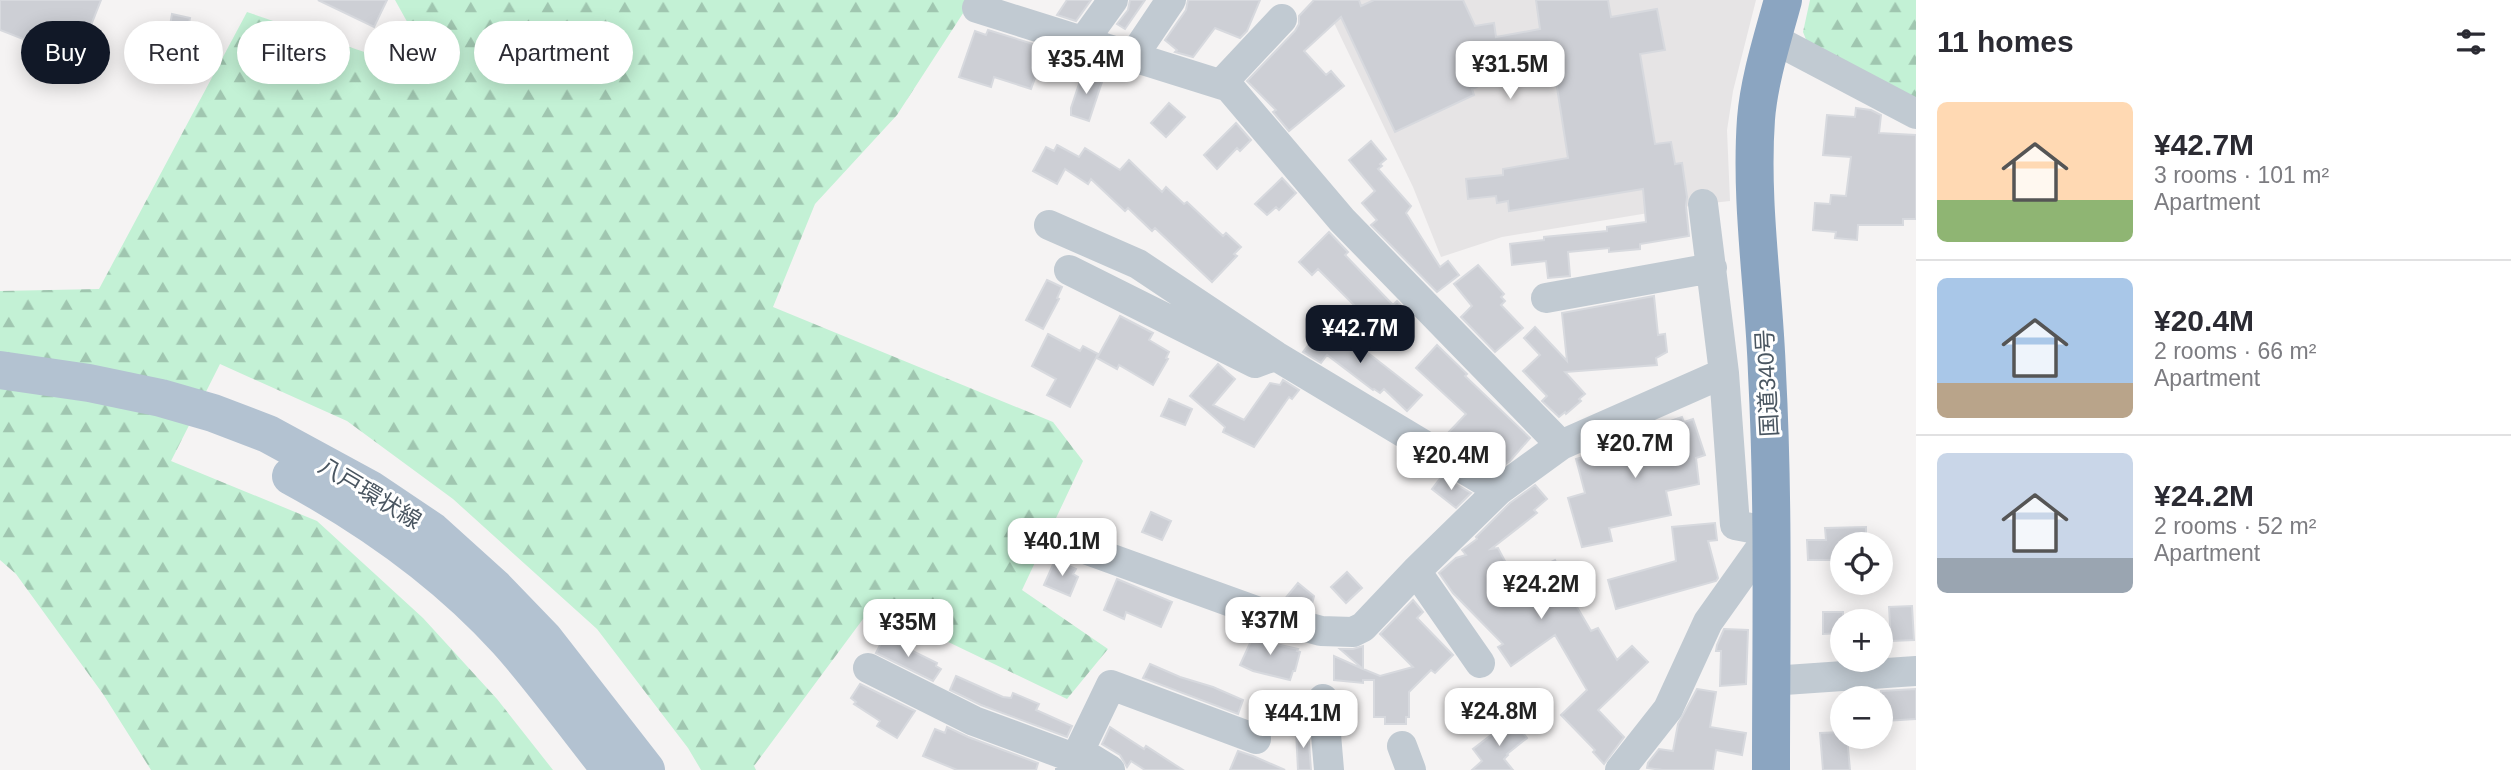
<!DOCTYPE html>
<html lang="en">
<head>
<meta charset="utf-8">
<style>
  :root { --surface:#fff; --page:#f2f2f3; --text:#2b2b33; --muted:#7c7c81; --line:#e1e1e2; --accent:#111827 }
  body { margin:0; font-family:Arial,"Noto Sans JP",sans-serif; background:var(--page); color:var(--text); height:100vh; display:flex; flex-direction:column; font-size:26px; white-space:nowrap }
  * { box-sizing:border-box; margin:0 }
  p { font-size:23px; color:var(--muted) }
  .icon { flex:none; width:38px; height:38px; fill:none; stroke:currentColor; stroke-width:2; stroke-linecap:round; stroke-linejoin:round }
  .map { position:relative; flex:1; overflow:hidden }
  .panel { display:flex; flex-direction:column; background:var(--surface); width:595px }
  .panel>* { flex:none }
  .banner { position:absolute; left:21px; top:21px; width:665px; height:63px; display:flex; gap:14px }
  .fabs { position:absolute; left:1830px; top:532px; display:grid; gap:14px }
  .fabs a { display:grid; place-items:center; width:63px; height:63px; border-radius:50%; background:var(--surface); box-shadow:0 4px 18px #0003; font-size:35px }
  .price { position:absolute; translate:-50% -60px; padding:0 16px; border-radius:14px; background:#fff; color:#222; font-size:23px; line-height:46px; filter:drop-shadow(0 2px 4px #0008) }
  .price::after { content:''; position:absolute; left:50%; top:42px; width:21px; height:16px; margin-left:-10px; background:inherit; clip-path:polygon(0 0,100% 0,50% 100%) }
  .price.selected { background:var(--accent); color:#fff }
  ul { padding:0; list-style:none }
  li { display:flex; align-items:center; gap:21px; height:175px; padding:0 21px }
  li+li { border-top:2px solid var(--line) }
  li span { display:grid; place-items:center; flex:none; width:196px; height:140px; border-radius:10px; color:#555 }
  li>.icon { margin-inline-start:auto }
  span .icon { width:84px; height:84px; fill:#fffc; stroke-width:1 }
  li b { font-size:30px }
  h2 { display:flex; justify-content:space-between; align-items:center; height:84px; padding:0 21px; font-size:30px }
  .chip { padding:0 24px; border-radius:32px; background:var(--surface); box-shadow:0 4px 18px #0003; font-size:24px; line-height:63px }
  .chip.selected { background:var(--accent); color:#fff }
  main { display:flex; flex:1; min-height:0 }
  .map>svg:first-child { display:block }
  .education { fill:#e6e4e5 }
  .forest { fill:url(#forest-firs) }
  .building { fill:#cdcfd5; stroke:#d7d9de; stroke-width:2 }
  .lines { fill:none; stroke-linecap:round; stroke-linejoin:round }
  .minor { stroke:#c1cad2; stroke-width:30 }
  .major { stroke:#b3c2d1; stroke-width:38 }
  .highway { stroke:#8ba5c1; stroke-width:38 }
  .labels { text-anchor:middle; stroke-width:6; stroke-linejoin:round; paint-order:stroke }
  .street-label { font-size:23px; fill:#4a5661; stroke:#fff }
</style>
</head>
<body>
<main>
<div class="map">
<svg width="1916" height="770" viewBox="0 0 1916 770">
  <defs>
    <pattern id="forest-firs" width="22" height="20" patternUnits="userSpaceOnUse" patternTransform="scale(1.75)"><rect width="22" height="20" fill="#c3f1d5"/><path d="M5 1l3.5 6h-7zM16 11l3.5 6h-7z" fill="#a0c6b0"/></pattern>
  </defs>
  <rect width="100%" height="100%" fill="#f5f3f3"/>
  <path class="education" d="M1323,0H1756L1733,91L1727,130L1730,201L1703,204L1502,237L1441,257L1413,187Z"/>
  <path class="forest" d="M395,0H969V4L897,115L815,204L773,307L1053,422L1083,461L1022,590L1108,649L1067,699L917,627L863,619L754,766L756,770H701L688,748L597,629L453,499L347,421L220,364L171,461L317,521L423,618L497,699L553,770H151L103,694L16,574L0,560V291L99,289L247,12L382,58L415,36Z
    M1810,0H1916V104L1809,47L1803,32Z"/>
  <path class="building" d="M0,0H101L78,58L52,48L51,50L0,30Z
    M318,0H387L374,27Z
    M1067,0H1091L1076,21L1057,15Z
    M1130,0H1145L1125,29L1117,24L1128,10Z
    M1188,0H1260L1247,31L1240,38L1215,28L1193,57L1175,52L1177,50L1165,40L1186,10Z
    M1314,0H1359L1361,6L1374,0H1463L1475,26L1494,23L1496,37L1540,29L1536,0H1608L1611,17L1657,9L1665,50L1640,54L1655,144L1671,142L1675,164L1682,163L1687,197L1686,206L1689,236L1640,244V249L1609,252V248L1568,252L1570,276L1548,278L1546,261L1512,265L1510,244L1544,240V237L1607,231V227L1646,222L1643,189L1509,211L1508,201L1497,203L1496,196L1468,199L1466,179L1503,175V169L1568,158L1554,68L1474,81L1477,87L1472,89L1474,95L1395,132L1341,17L1304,51L1326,75L1331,71L1344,86L1289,131L1273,112L1276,110L1247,81L1295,31L1299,24V16Z
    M172,14L190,18L184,52L166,49Z
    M988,30L1046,48L1031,89L994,77L991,87L959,77L975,31L986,35Z
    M1084,69L1102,82L1089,121L1071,115V108Z
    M1169,103L1185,117L1166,137L1151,123Z
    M1856,108L1871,110L1881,115L1879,133L1916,135V219H1903V225H1858L1857,240L1835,238L1836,232L1813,230L1815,203L1830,204L1831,195L1846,196L1851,157L1823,155L1827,115L1855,117Z
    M1236,123L1251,140L1240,151L1237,148L1217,169L1204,155Z
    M1371,141L1386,159L1380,164L1382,166L1378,169L1411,206L1406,213L1426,245L1440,267L1448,261L1459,275L1437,292L1371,225L1377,220L1362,203L1375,191L1349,160Z
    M1057,145L1079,157L1085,148L1120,170L1129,160L1162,192L1166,187L1184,204L1187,202L1223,236L1226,233L1241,247L1234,254L1237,256L1212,282L1155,228L1152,231L1128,208L1125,211L1091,179L1088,184L1065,169L1057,184L1033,171L1046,147L1054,151Z
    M1282,178L1296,193L1279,210L1276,207L1267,215L1255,204Z
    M1329,232L1348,252L1345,255L1393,305L1397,301L1413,318L1390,341L1318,269L1312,275L1299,262Z
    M1478,265L1504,294L1501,297L1505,301L1501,305L1523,328L1495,352L1461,317L1472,306L1454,284Z
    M1047,280L1062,287L1057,298L1059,299L1043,329L1026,320Z
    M1654,296L1658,335L1665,334L1667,352L1656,358L1657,365L1565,372L1585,394L1579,399L1581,401L1566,414L1565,412L1559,417L1542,401L1547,396L1523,371L1540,355L1524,338L1535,327L1567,361L1562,313Z
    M1120,316L1153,333L1149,340L1169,352L1166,358L1168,359L1153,385L1119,365L1117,369L1097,358Z
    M1327,321L1422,395L1407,411L1384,389L1380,393L1374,389L1373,390L1327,355L1321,363L1303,352Z
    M1048,334L1080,351L1083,346L1098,354L1070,407L1047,395L1056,379L1032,366Z
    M1437,345L1467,374L1465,376L1530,438L1510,461L1498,469L1446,438L1449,435L1447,434L1466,414L1416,368Z
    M1218,364L1235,379L1213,405L1244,420L1270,383L1280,385L1283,380L1299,390L1292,399L1289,397L1254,447L1223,432L1225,427L1190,396Z
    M1169,399L1192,409L1185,425L1161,416Z
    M1682,417L1684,422L1693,419L1705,455L1696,458L1699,484L1666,491L1671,515L1609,528L1612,541L1582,547L1568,498L1585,493L1576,459L1602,452L1601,447L1616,440L1618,450L1656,437L1653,427Z
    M1442,476L1471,493L1456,508L1432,489Z
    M1535,485L1547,499L1534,510L1537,513L1491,549L1498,548L1515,580L1555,560L1562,574L1559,576L1591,631L1598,628L1617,660L1632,646L1648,662L1598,710L1624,737L1604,764L1593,752L1595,750L1561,715L1587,690L1555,635L1511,666L1498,647L1503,644L1453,593L1439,573L1456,558L1466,555L1462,550L1477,539L1476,537L1510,503Z
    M1151,512L1171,521L1162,540L1142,532Z
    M1715,523L1717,540L1708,541L1718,578L1716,581L1616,609L1608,580L1676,561L1672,527Z
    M1866,527V544H1843V560H1808L1807,540H1826L1825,528Z
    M1055,560L1076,569L1073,574L1078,577L1070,596L1044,585Z
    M1347,572L1362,588L1346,603L1331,587Z
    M1117,579L1172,602L1161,627L1126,612L1124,619L1104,610Z
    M1298,583L1314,596L1312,604L1307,609L1288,604L1284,600Z
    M1413,600L1423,612L1417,618L1453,655L1435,673L1431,670L1409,692V717H1406V724H1385V717H1374V680H1363V683L1334,680V656L1363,669L1340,649H1353L1363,646V669L1380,676L1413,667L1380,634Z
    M1912,606L1914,640L1891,641L1889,607Z
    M1823,612H1843V633L1823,634Z
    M1724,629L1748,630L1746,684L1720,686L1721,651H1716L1717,645Z
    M1256,630L1281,638L1276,644L1298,649L1297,651L1300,652L1295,671H1293L1290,680L1253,671L1240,665Z
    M884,637L937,663L936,666L941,669L933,681L876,653Z
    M1150,664L1180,677L1213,687L1243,700L1238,714L1143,678Z
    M956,676L1003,697L1011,698L1013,693L1039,704L1036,710L1072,726L1067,737L981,705L950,690Z
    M860,684L915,711L897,738L877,726L880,721L854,704L856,702L851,698Z
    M1697,689L1716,692L1710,727L1746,733L1742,755L1716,750L1713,770H1663L1647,768L1648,763L1659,749L1673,751L1678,724Z
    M1916,689V719L1885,721V716H1881V691Z
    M1512,719L1527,738L1507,754L1508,755L1504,759L1513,770H1472L1482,761L1473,749Z
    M947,727L968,737L1038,763L1036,770H957L923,756L935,729L945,733Z
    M1110,727L1144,749L1146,746L1183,770H1145L1131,761L1127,767L1120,755L1102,744Z
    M1308,729L1311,770H1298L1296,730Z
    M1843,732V737H1847L1850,770H1823L1820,733Z
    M1238,751L1253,756L1285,770H1230Z"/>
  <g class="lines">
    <path class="minor" d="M977,8L1229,87L1342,220L1561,445L1499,490L1416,571L1480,663
      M1772,38L1916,114
      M1082,43L1113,0
      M1132,58L1171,0
      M1221,84L1282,19
      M1049,225L1138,264L1276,356L1499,490
      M1069,270L1255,363L1269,358
      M1546,298L1712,268
      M1561,445L1724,373
      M1079,547L1281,620L1321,631L1353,632L1363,627L1416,571
      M868,668L974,721L1074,758L1092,759L1110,770
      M1771,681L1916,671
      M1323,699L1329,770
      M1402,746L1411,770
      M1070,770L1111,685L1256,739
      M1620,770L1668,709L1708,622L1772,532L1735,525L1724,373L1703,204"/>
    <path class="major" d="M0,370L89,383L161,398L213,413L268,434L371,490L432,531L494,587L544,639L646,770
      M291,476C370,519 446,573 507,640C544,681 576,727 611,770"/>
    <path class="highway" d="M1771,770C1771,638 1774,505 1767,373C1764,288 1750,203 1756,119C1759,80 1773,37 1783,0"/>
  </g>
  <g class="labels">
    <g class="street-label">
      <text transform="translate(1767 383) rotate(-93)" y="8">国道340号</text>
      <text transform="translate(370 493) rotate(31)" y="8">八戸環状線</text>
    </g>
  </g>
</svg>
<div class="fabs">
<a><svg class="icon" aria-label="locate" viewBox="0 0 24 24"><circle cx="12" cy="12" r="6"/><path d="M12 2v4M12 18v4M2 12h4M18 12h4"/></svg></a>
<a>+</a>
<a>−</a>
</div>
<b class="price" style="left:1086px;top:96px">¥35.4M</b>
<b class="price" style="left:1510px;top:101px">¥31.5M</b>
<b class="price selected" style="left:1360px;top:365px">¥42.7M</b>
<b class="price" style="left:1635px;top:480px">¥20.7M</b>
<b class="price" style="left:1451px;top:492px">¥20.4M</b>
<b class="price" style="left:1062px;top:578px">¥40.1M</b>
<b class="price" style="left:1541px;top:621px">¥24.2M</b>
<b class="price" style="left:1270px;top:657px">¥37M</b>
<b class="price" style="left:908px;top:659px">¥35M</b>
<b class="price" style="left:1499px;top:748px">¥24.8M</b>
<b class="price" style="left:1303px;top:750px">¥44.1M</b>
<div class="banner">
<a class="chip selected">Buy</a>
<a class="chip">Rent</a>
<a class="chip">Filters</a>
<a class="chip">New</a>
<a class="chip">Apartment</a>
</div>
</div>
<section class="panel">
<h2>11 homes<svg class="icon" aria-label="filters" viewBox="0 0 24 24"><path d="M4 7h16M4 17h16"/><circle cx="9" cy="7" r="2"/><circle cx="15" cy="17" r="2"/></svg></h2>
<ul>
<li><span style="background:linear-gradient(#ffd9b3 70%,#8fb573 0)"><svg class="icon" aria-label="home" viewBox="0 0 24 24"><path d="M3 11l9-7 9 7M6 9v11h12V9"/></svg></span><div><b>¥42.7M</b><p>3 rooms · 101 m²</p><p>Apartment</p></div></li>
<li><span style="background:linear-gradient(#a9c7e8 75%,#b9a48a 0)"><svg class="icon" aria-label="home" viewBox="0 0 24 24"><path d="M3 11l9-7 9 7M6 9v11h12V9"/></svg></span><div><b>¥20.4M</b><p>2 rooms · 66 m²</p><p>Apartment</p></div></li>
<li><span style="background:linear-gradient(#c9d6e8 75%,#9aa5b1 0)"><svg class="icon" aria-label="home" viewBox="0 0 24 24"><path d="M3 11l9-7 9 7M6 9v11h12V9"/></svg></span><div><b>¥24.2M</b><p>2 rooms · 52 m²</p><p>Apartment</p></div></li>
</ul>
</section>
</main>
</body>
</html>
